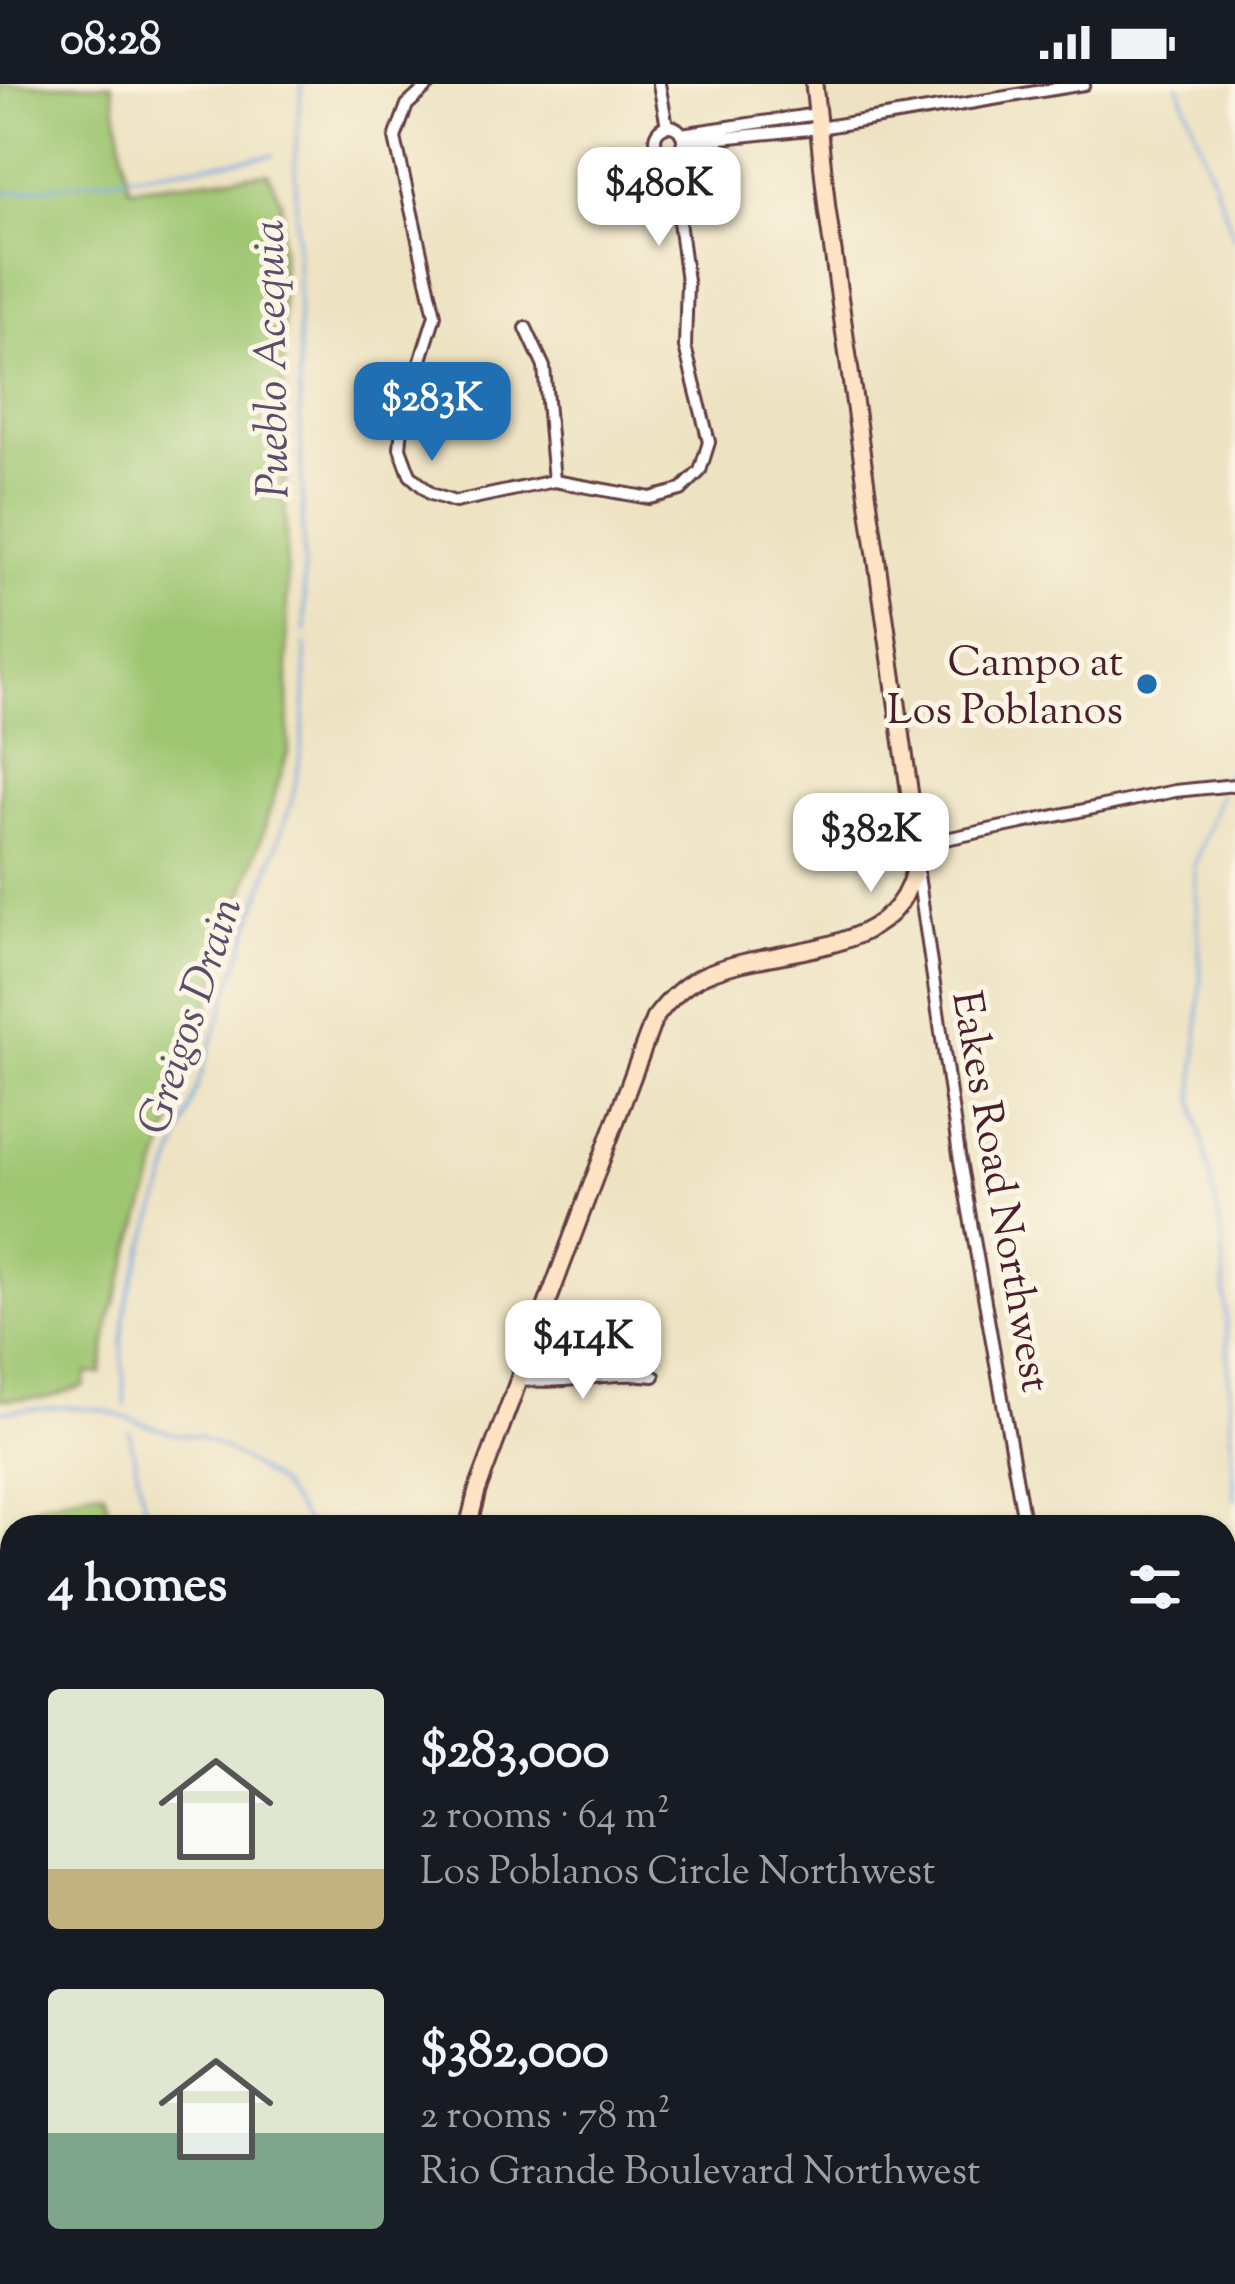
<!DOCTYPE html>
<html lang="en">
<head>
<meta charset="utf-8">
<style>
  :root { --surface:#171b24; --page:#20242c; --text:#f1f3f6; --muted:#9ea1a6; --accent:#1f6fb2 }
  body { margin:0; font-family:"Sorts Mill Goudy",serif; background:var(--page); color:var(--text); height:100vh; display:flex; flex-direction:column; font-size:45px; white-space:nowrap }
  * { box-sizing:border-box; margin:0 }
  p { font-size:39px; color:var(--muted) }
  .icon { flex:none; width:66px; height:66px; fill:none; stroke:currentColor; stroke-width:2; stroke-linecap:round; stroke-linejoin:round }
  .map { position:relative; flex:1; overflow:hidden }
  .sheet { position:absolute; left:0px; top:1431px; width:1236px; height:771px; display:flex; flex-direction:column; background:var(--surface); border-radius:36px 36px 0 0; box-shadow:0 3px 9px #0004 }
  .sheet>* { flex:none }
  .price { position:absolute; translate:-50% -102px; padding:0 27px; border-radius:24px; background:#fff; color:#222; font-size:39px; line-height:78px; filter:drop-shadow(0 3px 6px #0008) }
  .price::after { content:''; position:absolute; left:50%; top:72px; width:36px; height:27px; margin-left:-18px; background:inherit; clip-path:polygon(0 0,100% 0,50% 100%) }
  .price.current { background:var(--accent); color:#fff }
  ul { padding:0; list-style:none }
  li { display:flex; align-items:center; gap:36px; height:300px; padding:0 48px }
  li span { display:grid; place-items:center; flex:none; width:336px; height:240px; border-radius:12px; color:#555 }
  li>.icon { margin-inline-start:auto }
  span .icon { width:144px; height:144px; fill:#fffc; stroke-width:1 }
  li b { font-size:51px }
  h2 { display:flex; justify-content:space-between; align-items:center; height:144px; padding:0 48px; font-size:51px }
  .status { display:flex; justify-content:space-between; align-items:center; height:84px; padding:0 60px; background:var(--surface); direction:ltr }
  .status svg { height:33px; fill:currentColor }
  .map>svg:first-child { display:block }
  .green { fill:#9ec671; stroke:#74724e; stroke-width:3 }
  .lines { fill:none; stroke-linecap:round; stroke-linejoin:round }
  .stream { stroke:#74a6df; stroke-width:3 }
  .street-casing { stroke:#623c42; stroke-width:16 }
  .secondary-casing { stroke:#623c42; stroke-width:21 }
  .street { stroke:#fff; stroke-width:10 }
  .secondary { stroke:#fee4c5; stroke-width:15 }
  .poi-dot { fill:#1f6fb2; stroke:#fcf5e5; stroke-width:4.5 }
  .labels { text-anchor:middle; stroke-width:10; stroke-linejoin:round; paint-order:stroke }
  .poi-label { font-size:42px; fill:#4a1f2b; stroke:#fcf5e5; text-anchor:end }
  .street-label { font-size:42px; fill:#4a1f2b; stroke:#fcf5e5 }
  .water-label { font-size:45px; font-style:italic; fill:#594e6a; stroke:#fcf5e5 }
</style>
</head>
<body>
<div class="status"><b>08:28</b><svg viewBox="0 0 49 12"><path d="M0 12V9h3v3zM5 12V6h3v6zM10 12V3h3v9zM15 12V0h3v12zM26 1h20v11H26zM47 4h2v5h-2z"/></svg></div>
<div class="map">
<svg width="1235" height="2200" viewBox="0 0 1235 2200">
  <rect width="100%" height="100%" fill="#fcf5e5"/>
  <filter id="ink" filterUnits="userSpaceOnUse"><feTurbulence type="fractalNoise" baseFrequency=".00833" numOctaves="2"/><feDisplacementMap in="SourceGraphic" scale="24" xChannelSelector="R" yChannelSelector="G"/><feConvolveMatrix kernelMatrix="1 2 1 2 8 2 1 2 1" color-interpolation-filters="sRGB"/></filter>
  <filter id="wash" filterUnits="userSpaceOnUse"><feTurbulence type="fractalNoise" baseFrequency=".004" numOctaves="4" result="noise"/><feDisplacementMap in="SourceGraphic" scale="48" xChannelSelector="R" yChannelSelector="G"/><feGaussianBlur stdDeviation="2.7" result="paint"/><feColorMatrix in="noise" values="0 0 0 0 0 0 0 0 0 0 0 0 0 0 0 0 0 1.4 0 .05"/><feComposite in="paint" operator="in"/></filter>
  <g filter="url(#wash)">
    <rect width="100%" height="100%" fill="#ede2c1"/>
    <path class="green" d="M0,0H112L129,104L268,89L281,116L289,665L110,1234L101,1290L87,1289L84,1302L47,1314L0,1315Z
      M95,1406L104,1407L113,1443H40L36,1424L39,1419Z"/>
    <g class="lines">
      <path class="stream" d="M302,0L295,70L305,549
        M1178,0L1235,155
        M0,110L274,71
        M1226,695L1235,674
        M1221,709L1194,782L1201,898L1194,1015L1222,1151L1235,1416
        M125,1321L122,1258L128,1212L292,716C304,662 307,614 305,559
        M0,1327L65,1323L103,1326L170,1349L198,1352L236,1371L277,1399L310,1443
        M129,1348L149,1443
        M0,1525L12,1523
        M1224,1949L1235,1946
        M291,2190L294,2200
        M1057,2200L1059,2190"/>
    </g>
  </g>
  <g filter="url(#ink)">
    <g class="lines">
      <defs>
        <path id="street" d="M430,0L407,21L395,54L435,231L403,333L400,364L410,391L431,410L455,418L554,397L650,414L681,406L700,387L709,358L685,263L687,197L670,70
          M659,0L667,42
          M655 56a14 14 0 1 1 28 0a14 14 0 1 1-28 0Z
          M681,50L817,30
          M683,58L819,44L1084,0
          M526,244L544,283L554,397
          M917,761L1175,707L1235,701
          M917,784L959,1071L1025,1443
          M518,1295C564,1302 609,1286 654,1292
          M0,1515L12,1513
          M0,1655L12,1661
          M1224,1676L1235,1675
          M0,1885L12,1877
          M1224,2079L1235,2091
          M1224,2179L1235,2169
          M883,2190L887,2200
          M52,2200H100
          M166,2200L175,2190
          M629,2200L631,2190
          M1194,2200L1210,2190"/>
        <path id="secondary" d="M468,1443L477,1407L654,935C668,916 686,898 709,889C786,858 914,878 917,761L827,125L814,0
          M0,2096L12,2094
          M454,2190L455,2200"/>
      </defs>
      <use href="#street" class="street-casing"/>
      <use href="#secondary" class="secondary-casing"/>
      <use href="#street" class="street"/>
      <use href="#secondary" class="secondary"/>
    </g>
  </g>
  <circle class="poi-dot" cx="1147" cy="600" r="12"/>
  <g class="labels">
    <g class="poi-label">
      <text x="1123" y="591">Campo at<tspan x="1123" dy="48">Los Poblanos</tspan></text>
    </g>
    <g class="street-label">
      <text transform="translate(1003 1107) rotate(80)" y="15">Eakes Road Northwest</text>
    </g>
    <g class="water-label">
      <text transform="translate(269 275) rotate(-91)" y="16">Pueblo Acequia</text>
      <text transform="translate(188 931) rotate(-72)" y="16">Greigos Drain</text>
    </g>
  </g>
</svg>
<b class="price" style="left:659px;top:165px">$480K</b>
<b class="price current" style="left:432px;top:380px">$283K</b>
<b class="price" style="left:871px;top:811px">$382K</b>
<b class="price" style="left:583px;top:1318px">$414K</b>
<section class="sheet">
<h2>4 homes<svg class="icon" aria-label="filters" viewBox="0 0 24 24"><path d="M4 7h16M4 17h16"/><circle cx="9" cy="7" r="2"/><circle cx="15" cy="17" r="2"/></svg></h2>
<ul>
<li><span style="background:linear-gradient(#dfe7d0 75%,#c2b280 0)"><svg class="icon" aria-label="home" viewBox="0 0 24 24"><path d="M3 11l9-7 9 7M6 9v11h12V9"/></svg></span><div><b>$283,000</b><p>2 rooms · 64 m²</p><p>Los Poblanos Circle Northwest</p></div></li>
<li><span style="background:linear-gradient(#dfe7d0 60%,#7fa58c 0)"><svg class="icon" aria-label="home" viewBox="0 0 24 24"><path d="M3 11l9-7 9 7M6 9v11h12V9"/></svg></span><div><b>$382,000</b><p>2 rooms · 78 m²</p><p>Rio Grande Boulevard Northwest</p></div></li>
</ul>
</section>
</div>
</body>
</html>
